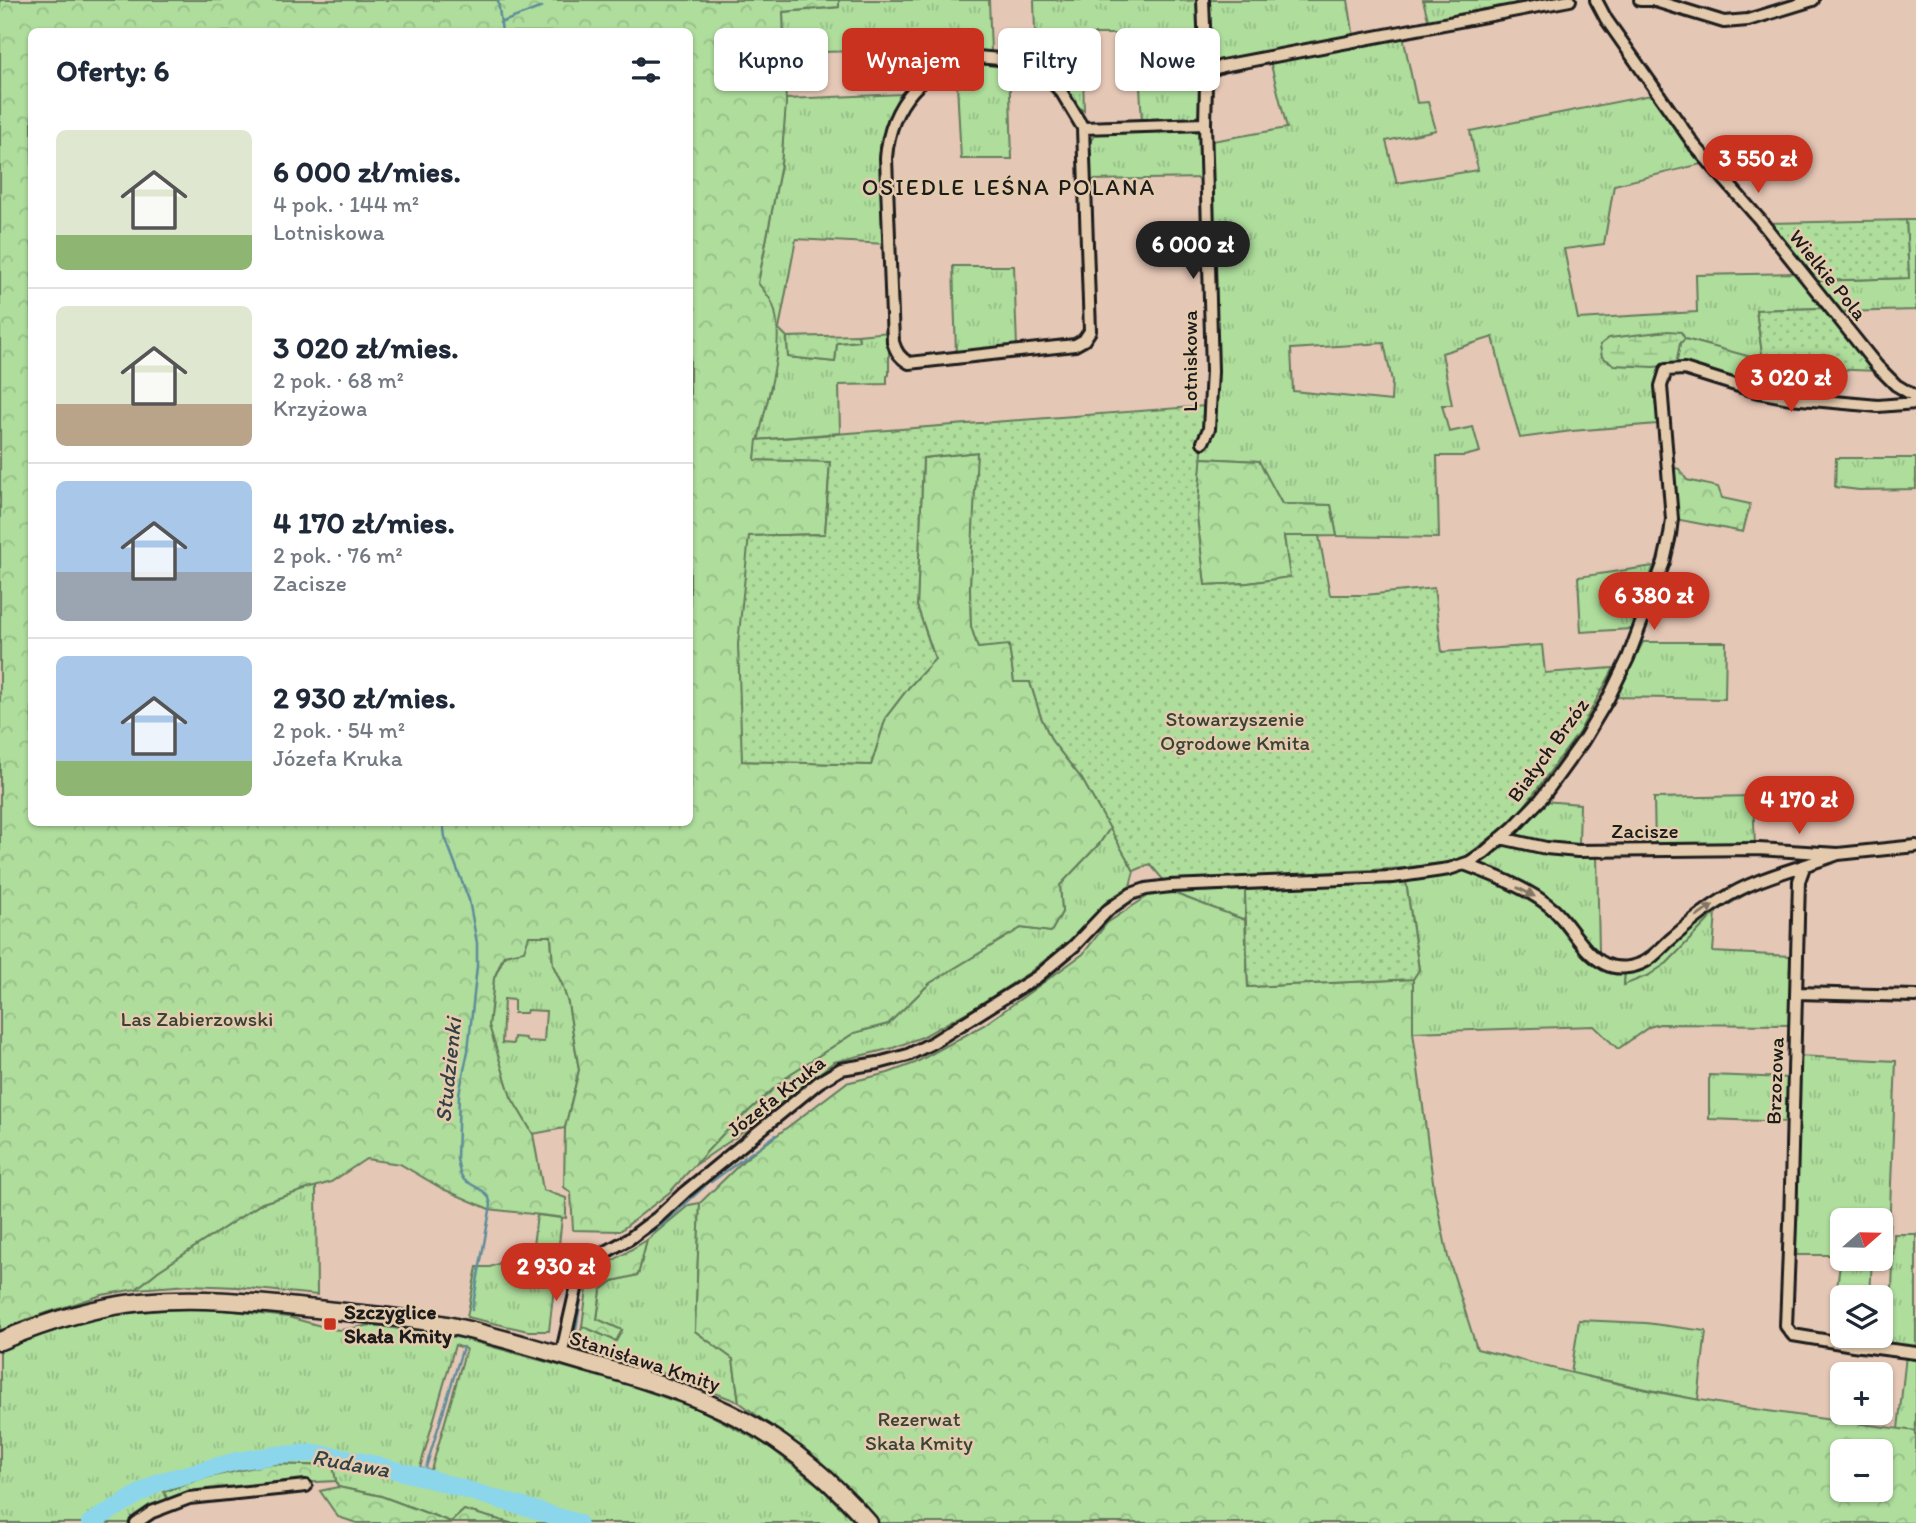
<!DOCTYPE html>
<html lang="pl">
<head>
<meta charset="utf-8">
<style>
  :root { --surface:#fff; --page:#f6f6f7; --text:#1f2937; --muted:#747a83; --line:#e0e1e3; --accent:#c8321e }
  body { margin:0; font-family:Itim,sans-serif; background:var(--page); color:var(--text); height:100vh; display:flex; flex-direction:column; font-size:26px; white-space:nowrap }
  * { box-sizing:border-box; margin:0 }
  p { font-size:23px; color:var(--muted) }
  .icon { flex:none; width:38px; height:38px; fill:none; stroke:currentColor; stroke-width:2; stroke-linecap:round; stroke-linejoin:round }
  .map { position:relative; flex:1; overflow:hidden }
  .drawer { position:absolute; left:28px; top:28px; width:665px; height:798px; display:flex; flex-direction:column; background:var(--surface); border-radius:10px; box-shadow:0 2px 5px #0004 }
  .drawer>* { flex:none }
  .guide { position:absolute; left:714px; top:28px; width:665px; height:63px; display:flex; gap:14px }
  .needle { width:46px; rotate:70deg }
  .fabs { position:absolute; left:1830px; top:1208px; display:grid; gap:14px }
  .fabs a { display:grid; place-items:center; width:63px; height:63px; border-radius:10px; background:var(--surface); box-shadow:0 2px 5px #0004; font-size:35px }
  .price { position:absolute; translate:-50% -60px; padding:0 16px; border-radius:24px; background:var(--accent); color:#fff; font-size:23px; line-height:46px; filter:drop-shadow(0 2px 4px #0008) }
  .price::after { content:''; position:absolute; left:50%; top:42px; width:21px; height:16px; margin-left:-10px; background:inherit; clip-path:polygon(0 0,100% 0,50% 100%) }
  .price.selected { background:#222; color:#fff }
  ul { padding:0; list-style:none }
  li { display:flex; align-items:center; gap:21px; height:175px; padding:0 28px }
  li+li { border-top:2px solid var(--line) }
  li span { display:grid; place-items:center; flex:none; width:196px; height:140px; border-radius:10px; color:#555 }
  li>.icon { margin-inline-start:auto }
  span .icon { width:84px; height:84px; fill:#fffc; stroke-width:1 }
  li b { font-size:30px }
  h2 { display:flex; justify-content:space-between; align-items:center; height:84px; padding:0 28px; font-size:30px }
  .chip { padding:0 24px; border-radius:10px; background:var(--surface); box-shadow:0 2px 5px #0004; font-size:24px; line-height:63px }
  .chip.selected { background:var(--accent); color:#fff }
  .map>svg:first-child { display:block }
  .grass { fill:url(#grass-tufts); stroke:#657c5c; stroke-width:2; fill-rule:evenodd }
  .forest { fill:url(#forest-crowns); stroke:#657c5c; stroke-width:2; fill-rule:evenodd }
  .wetland { fill:url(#wetland-marsh); stroke:#657c5c; stroke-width:2 }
  .garden { fill:url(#garden-dots); stroke:#657c5c; stroke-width:2 }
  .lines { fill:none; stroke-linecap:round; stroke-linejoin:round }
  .stream { stroke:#5f8c99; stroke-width:2.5 }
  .river { stroke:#8cd6ec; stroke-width:18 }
  .street-casing { stroke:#1c1c1c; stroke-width:16 }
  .secondary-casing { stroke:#1c1c1c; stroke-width:21 }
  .street { stroke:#e5cbad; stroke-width:10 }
  .secondary { stroke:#e5cbad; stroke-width:16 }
  .oneway { fill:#807464 }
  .poi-dot { fill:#c8321e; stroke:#e5cbad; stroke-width:2.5 }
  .labels { text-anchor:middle; stroke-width:5; stroke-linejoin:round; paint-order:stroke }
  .street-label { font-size:21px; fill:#1c1c1c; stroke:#e5cbad }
  .park-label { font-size:21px; fill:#394336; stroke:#e5cbad }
  .poi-label { font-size:21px; font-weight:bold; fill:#1c1c1c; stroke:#e5cbad; text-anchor:start }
  .neighbourhood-label { font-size:23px; letter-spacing:2px; fill:#1c1c1c; stroke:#e5cbad }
  .water-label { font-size:23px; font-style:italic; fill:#324146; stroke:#e5cbad }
</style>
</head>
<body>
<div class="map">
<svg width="1916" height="1523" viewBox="0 0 1916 1523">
  <defs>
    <pattern id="grass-tufts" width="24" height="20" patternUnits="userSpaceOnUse" patternTransform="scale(1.75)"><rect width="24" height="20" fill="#aedd9c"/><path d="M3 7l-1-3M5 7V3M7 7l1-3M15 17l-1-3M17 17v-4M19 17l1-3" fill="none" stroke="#95bd86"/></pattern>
    <pattern id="forest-crowns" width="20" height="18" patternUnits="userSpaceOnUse" patternTransform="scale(1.75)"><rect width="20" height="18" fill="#aedd9c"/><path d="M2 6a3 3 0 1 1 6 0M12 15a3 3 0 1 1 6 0" fill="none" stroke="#95bd86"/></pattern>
    <pattern id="wetland-marsh" width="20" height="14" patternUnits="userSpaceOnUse" patternTransform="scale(1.75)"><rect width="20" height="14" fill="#aedd9c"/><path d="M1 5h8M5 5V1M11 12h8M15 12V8" fill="none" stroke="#95bd86"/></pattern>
    <pattern id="garden-dots" width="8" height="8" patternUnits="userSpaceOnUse" patternTransform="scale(1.75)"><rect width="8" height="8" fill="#aedd9c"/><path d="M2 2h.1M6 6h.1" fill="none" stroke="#95bd86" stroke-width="1.8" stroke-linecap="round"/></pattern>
  </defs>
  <rect width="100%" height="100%" fill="#e5c7b6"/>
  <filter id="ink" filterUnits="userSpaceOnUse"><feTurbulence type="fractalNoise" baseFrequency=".0143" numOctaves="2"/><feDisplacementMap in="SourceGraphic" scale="14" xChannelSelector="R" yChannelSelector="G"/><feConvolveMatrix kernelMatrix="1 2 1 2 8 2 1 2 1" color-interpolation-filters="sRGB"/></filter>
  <g filter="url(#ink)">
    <path class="grass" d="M839,0H989L991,52L969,53L947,60L909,84H894L893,50L784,53L783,12L839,7Z
      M1034,0H1180L1181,1L1200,0L1203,69L1200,114L1191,121L1142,122L1137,34H1082L1084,111L1075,104L1064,88L1036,62Z
      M1205,0H1348L1354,38L1216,65L1210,60Z
      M1423,0H1515L1516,7L1429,23Z
      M1403,36L1417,103L1428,102L1436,130L1386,141L1397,183L1478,170L1470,131L1656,94L1706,163L1614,185L1604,244L1564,249L1578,319L1697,312L1696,275L1798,273L1824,308L1756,310L1763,361L1685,339L1681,332L1600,345L1602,357L1615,365L1662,366L1657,424L1572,431L1520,438L1504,382L1493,337L1442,353L1452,405H1442L1449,432L1473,427L1480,452L1464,456H1437L1439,538L1337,536L1331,505L1282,504L1258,461L1201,458L1202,450L1208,440L1212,141L1287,128L1270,61ZM1384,343L1392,381L1391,401L1293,391L1291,349Z
      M983,61L1009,63L1012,159H961L956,66Z
      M901,94L890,119L886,244L796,239L779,329L787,337L788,357L835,362L837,343L859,341L858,335L889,332V375L887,376V384L839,385L840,433L757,440L771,387L772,304L758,283L781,164L786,99Z
      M1199,129L1202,132L1203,178L1090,180C1089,163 1083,141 1100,131Z
      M1906,220H1916V310L1839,312L1813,281L1909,278Z
      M953,266H1014L1017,347L956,352Z
      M1836,458H1916V489L1859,490L1835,487Z
      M1654,566L1631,629L1581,632L1578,577Z
      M1643,642H1726L1725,699L1615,697Z
      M1753,796L1755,847L1655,846L1654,798Z
      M1543,801L1580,804L1579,845L1523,841L1515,836Z
      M1110,828L1134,871L1130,886L1108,900L1075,936L1030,972L974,1008L922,1037L893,1048L834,1062L743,1132L691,1168L722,1135L790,1074L854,1033L888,1024L930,983L1021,928L1051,932L1062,912L1060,885L1099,844Z
      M1510,842L1597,855L1599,951L1607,960L1626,961L1624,984L1667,963L1716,912L1713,952L1792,956L1791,1025L1660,1024L1649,1027L1618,1049L1594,1026L1413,1032V979L1419,969L1406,882C1449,873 1474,870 1510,842Z
      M1245,890V920L1173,893Z
      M528,936H551L553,965L562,984L568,1003L579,1070L565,1128L533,1134L511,1098L489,1026L494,978L505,955ZM504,999L514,1000V1013H526L527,1010L546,1011L544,1042L527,1041L525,1038L514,1037L513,1044L502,1043Z
      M1797,1056L1896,1061L1889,1233H1881V1220H1843V1258H1872L1870,1297H1843V1335H1867V1344L1831,1339L1841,1255H1793Z
      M1709,1075L1791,1078L1789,1122L1709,1119Z
      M316,1186L317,1295L237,1287L189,1285L136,1289L158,1271L262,1203Z
      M700,1203L695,1331L733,1359L739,1402L638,1364L576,1348L582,1326L616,1341L622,1330L597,1319L601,1290L613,1281L638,1275L647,1240L689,1205Z
      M537,1215L562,1218L549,1331H528L467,1317L477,1267H490L498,1264L510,1253L517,1251L532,1253Z
      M1894,1234H1916V1349L1890,1346Z
      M190,1309L223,1310L288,1317L332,1329L340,1330L372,1325L461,1338L629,1385L703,1411L767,1445L819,1486L856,1523H510L464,1510L451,1522L381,1496L338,1487L332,1466L269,1464L200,1479L165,1491L168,1500L132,1523H0V1351C37,1336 74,1321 114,1315C139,1311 164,1310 190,1309ZM455,1345L466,1349L431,1470L420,1468Z
      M1579,1320L1646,1323L1706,1331L1698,1400L1571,1373Z
      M1906,1355L1916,1356V1431L1898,1429Z"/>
    <path class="forest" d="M0,0H839V7L783,12L786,104L781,164L758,283C763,290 770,297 773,305C789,349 760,414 755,460L830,461L825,534L749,536L742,761L871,765L886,717L909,687L935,658L917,606L923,458L978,452L970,588L971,626L978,648L1009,644L1014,681L1030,682L1041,717L1052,741L1082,779L1110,828L1099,844L1060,885L1062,912L1051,932L1021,928L930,983L888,1024L854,1033L790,1074L722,1135L670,1192L620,1231L573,1230L571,1193L564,1187L565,1128L579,1070L568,1003L562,984L553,965L551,936H529L524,951L504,955L494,978L489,1026L511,1097L533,1134L543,1190L566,1198V1218L489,1209L443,1189L400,1164L366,1159L331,1182L262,1203L158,1271L136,1289L102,1295L28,1319L0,1331ZM32,32H690V822H32Z
      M858,335L859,341L837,343L835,362L788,357L787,337Z
      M1685,339L1755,358V388L1676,365L1680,343Z
      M1201,458L1259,461L1282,504L1331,505L1337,536L1284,537L1291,577L1248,583L1205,585L1197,517Z
      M1671,467L1679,469L1687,480L1718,487L1722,498L1750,504L1743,532L1675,519Z
      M1762,874L1765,883L1716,912L1667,963L1649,975L1624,985L1626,961L1637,959L1707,902Z
      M1173,893L1245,920L1248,987L1413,979V1032L1434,1189L1448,1257L1477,1349C1551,1368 1625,1387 1700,1400C1772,1413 1844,1422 1916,1431V1523H878L826,1467L739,1402L733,1359L695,1331L700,1203L744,1160L846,1083L888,1073L915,1063L984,1025L1083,954L1107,923L1151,894ZM1843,1451H1881V1489H1843Z
      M647,1240L638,1275L613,1281L601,1290L597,1319L622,1330L616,1341L582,1326L588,1282L599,1269Z
      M268,1464L333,1466L336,1481L297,1483L168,1500L164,1492L200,1479Z
      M338,1487L381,1496L451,1522L464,1510L510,1523H357L338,1517L320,1491Z"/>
    <path class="wetland" d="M1668,331L1681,332L1685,339L1680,343L1676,365L1653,367L1615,365L1602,357L1600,345L1609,338Z"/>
    <path class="garden" d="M1906,220L1909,278L1813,281L1767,223Z
      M1824,308L1878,371L1800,368L1763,361L1756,310Z
      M1205,406L1204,431L1198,440L1202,450L1197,517L1205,585L1248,583L1290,577L1284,536H1319L1330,595H1365L1434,588L1442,652L1542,645L1545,673L1614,668L1579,732L1515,819L1465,857L1456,861L1404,868L1165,882L1150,864L1134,871L1082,779L1052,741L1041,717L1030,682H1014L1009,645L978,648L971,626L970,588L977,452L923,458L917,606L935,659L909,687L886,717L871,765L742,761L738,644L749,536L825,534L830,462L755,460L757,440Z
      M1406,882L1419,970L1413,979L1248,987L1245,890Z"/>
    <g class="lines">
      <path class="stream" d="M498,0L502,32
        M500,23L542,7
        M443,822L445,837L469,900L477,943V966L468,1051L459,1094L457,1159L460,1173L464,1180L483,1191L489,1198L491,1205L472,1310
        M711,1182L776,1135
        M573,1347L584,1282L593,1268L662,1225L706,1185
        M423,1477L463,1347"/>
      <path class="river" d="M90,1523L159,1482L237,1461L275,1455L314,1453L347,1458L423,1477L578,1523"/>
      <defs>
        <path id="street" d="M1203,0L1205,51L1206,60L1211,70
          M1596,0L1606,19L1695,146L1760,220L1877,366L1896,385L1916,397
          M1640,0H1652L1724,22L1748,20L1813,0
          M978,57L1009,60L1028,67L1052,82L1062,93L1083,128L1090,331L1084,340L1075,345L909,363C900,358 896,352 893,342L886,158C890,104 924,65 978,57Z
          M1083,128L1205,124
          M1203,442L1209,429L1212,371L1205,124L1206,84L1211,70L1222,66L1570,0
          M1501,838L1546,848L1578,851L1758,849L1838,854L1916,846
          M1464,864C1493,875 1531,889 1554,910C1571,926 1583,953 1605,964C1617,970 1634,968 1646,961C1655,956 1662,947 1670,940C1686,926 1702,912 1720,901C1756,877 1798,869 1838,854
          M1804,867L1799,881L1790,1224L1786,1326L1793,1335L1853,1345L1916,1353
          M1796,993L1916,996
          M561,1356L579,1276L586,1263L629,1239L657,1218L685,1192L819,1082L841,1069L878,1063L908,1055L932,1043L1037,977L1074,946L1108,910L1131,894L1146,889L1170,886L1393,877L1449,869L1470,862L1485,852L1514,827L1541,799L1583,741L1608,699L1628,658L1664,562L1670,535L1672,519L1661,386L1666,370L1684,369L1758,392L1790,398L1878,406L1916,403
          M136,1523L152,1512L189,1498L306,1486"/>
        <path id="secondary" d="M0,1341C46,1322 92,1307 142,1302C200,1296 258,1303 316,1309C359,1314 404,1317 447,1325C495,1335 542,1350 590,1364C642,1379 695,1394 743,1420C791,1446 833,1482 869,1523"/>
      </defs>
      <use href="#street" class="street-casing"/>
      <use href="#secondary" class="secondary-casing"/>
      <use href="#street" class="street"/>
      <use href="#secondary" class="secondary"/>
    </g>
    <defs><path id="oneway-solid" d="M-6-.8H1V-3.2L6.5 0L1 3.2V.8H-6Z" transform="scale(1.75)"/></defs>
    <g class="oneway">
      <use href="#oneway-solid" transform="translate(1526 892) rotate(27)"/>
      <use href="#oneway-solid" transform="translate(1705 911) rotate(-36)"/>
    </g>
  </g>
  <rect class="poi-dot" x="323" y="1317" width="14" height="14" rx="3.5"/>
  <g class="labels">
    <g class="street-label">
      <text transform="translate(1828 275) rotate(51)" y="7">Wielkie Pola</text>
      <text transform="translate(1190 361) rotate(-90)" y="7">Lotniskowa</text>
      <text transform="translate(1548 750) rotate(-54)" y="7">Białych Brzóz</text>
      <text x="1645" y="838">Zacisze</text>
      <text transform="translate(1775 1081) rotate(-88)" y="7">Brzozowa</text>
      <text transform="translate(776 1096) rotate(-38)" y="7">Józefa Kruka</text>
      <text transform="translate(645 1361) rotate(18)" y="7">Stanisława Kmity</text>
    </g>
    <g class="park-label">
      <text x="1235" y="726">Stowarzyszenie<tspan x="1235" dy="24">Ogrodowe Kmita</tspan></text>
      <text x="197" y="1026">Las Zabierzowski</text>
      <text x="919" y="1426">Rezerwat<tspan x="919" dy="24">Skała Kmity</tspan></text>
    </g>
    <g class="poi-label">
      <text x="344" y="1319">Szczyglice<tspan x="344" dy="24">Skała Kmity</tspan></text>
    </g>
    <g class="neighbourhood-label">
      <text x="1009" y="195">OSIEDLE LEŚNA POLANA</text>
    </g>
    <g class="water-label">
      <text transform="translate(448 1070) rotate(-84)" y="8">Studzienki</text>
      <text transform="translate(351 1463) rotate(10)" y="8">Rudawa</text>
    </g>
  </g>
</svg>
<div class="fabs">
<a><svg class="needle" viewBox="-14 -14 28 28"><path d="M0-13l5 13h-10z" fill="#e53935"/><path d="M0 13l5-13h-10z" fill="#747a83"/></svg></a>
<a><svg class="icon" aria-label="layers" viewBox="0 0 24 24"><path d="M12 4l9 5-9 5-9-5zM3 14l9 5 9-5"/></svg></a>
<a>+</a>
<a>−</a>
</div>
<b class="price" style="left:1758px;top:195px">3 550 zł</b>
<b class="price selected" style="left:1193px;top:281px">6 000 zł</b>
<b class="price" style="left:1791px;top:414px">3 020 zł</b>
<b class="price" style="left:1654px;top:632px">6 380 zł</b>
<b class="price" style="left:1799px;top:836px">4 170 zł</b>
<b class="price" style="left:556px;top:1303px">2 930 zł</b>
<div class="guide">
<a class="chip">Kupno</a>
<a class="chip selected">Wynajem</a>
<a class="chip">Filtry</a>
<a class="chip">Nowe</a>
</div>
<section class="drawer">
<h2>Oferty: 6<svg class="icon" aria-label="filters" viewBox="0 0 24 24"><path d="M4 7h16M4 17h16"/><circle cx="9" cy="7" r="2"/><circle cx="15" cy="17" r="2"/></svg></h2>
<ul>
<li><span style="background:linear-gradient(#dfe7d0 75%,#8fb573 0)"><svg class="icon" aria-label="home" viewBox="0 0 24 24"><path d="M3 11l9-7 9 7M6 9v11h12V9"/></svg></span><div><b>6 000 zł/mies.</b><p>4 pok. · 144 m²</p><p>Lotniskowa</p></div></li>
<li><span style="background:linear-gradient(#dfe7d0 70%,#b9a48a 0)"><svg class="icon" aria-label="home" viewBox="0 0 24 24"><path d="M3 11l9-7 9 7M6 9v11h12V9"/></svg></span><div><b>3 020 zł/mies.</b><p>2 pok. · 68 m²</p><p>Krzyżowa</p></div></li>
<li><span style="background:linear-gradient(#a9c7e8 65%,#9aa5b1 0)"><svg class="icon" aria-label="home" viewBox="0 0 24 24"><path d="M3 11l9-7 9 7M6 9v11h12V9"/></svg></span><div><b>4 170 zł/mies.</b><p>2 pok. · 76 m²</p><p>Zacisze</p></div></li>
<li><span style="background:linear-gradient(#a9c7e8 75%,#8fb573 0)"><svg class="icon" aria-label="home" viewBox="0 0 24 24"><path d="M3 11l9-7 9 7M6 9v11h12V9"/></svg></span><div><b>2 930 zł/mies.</b><p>2 pok. · 54 m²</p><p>Józefa Kruka</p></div></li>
</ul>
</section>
</div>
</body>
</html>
